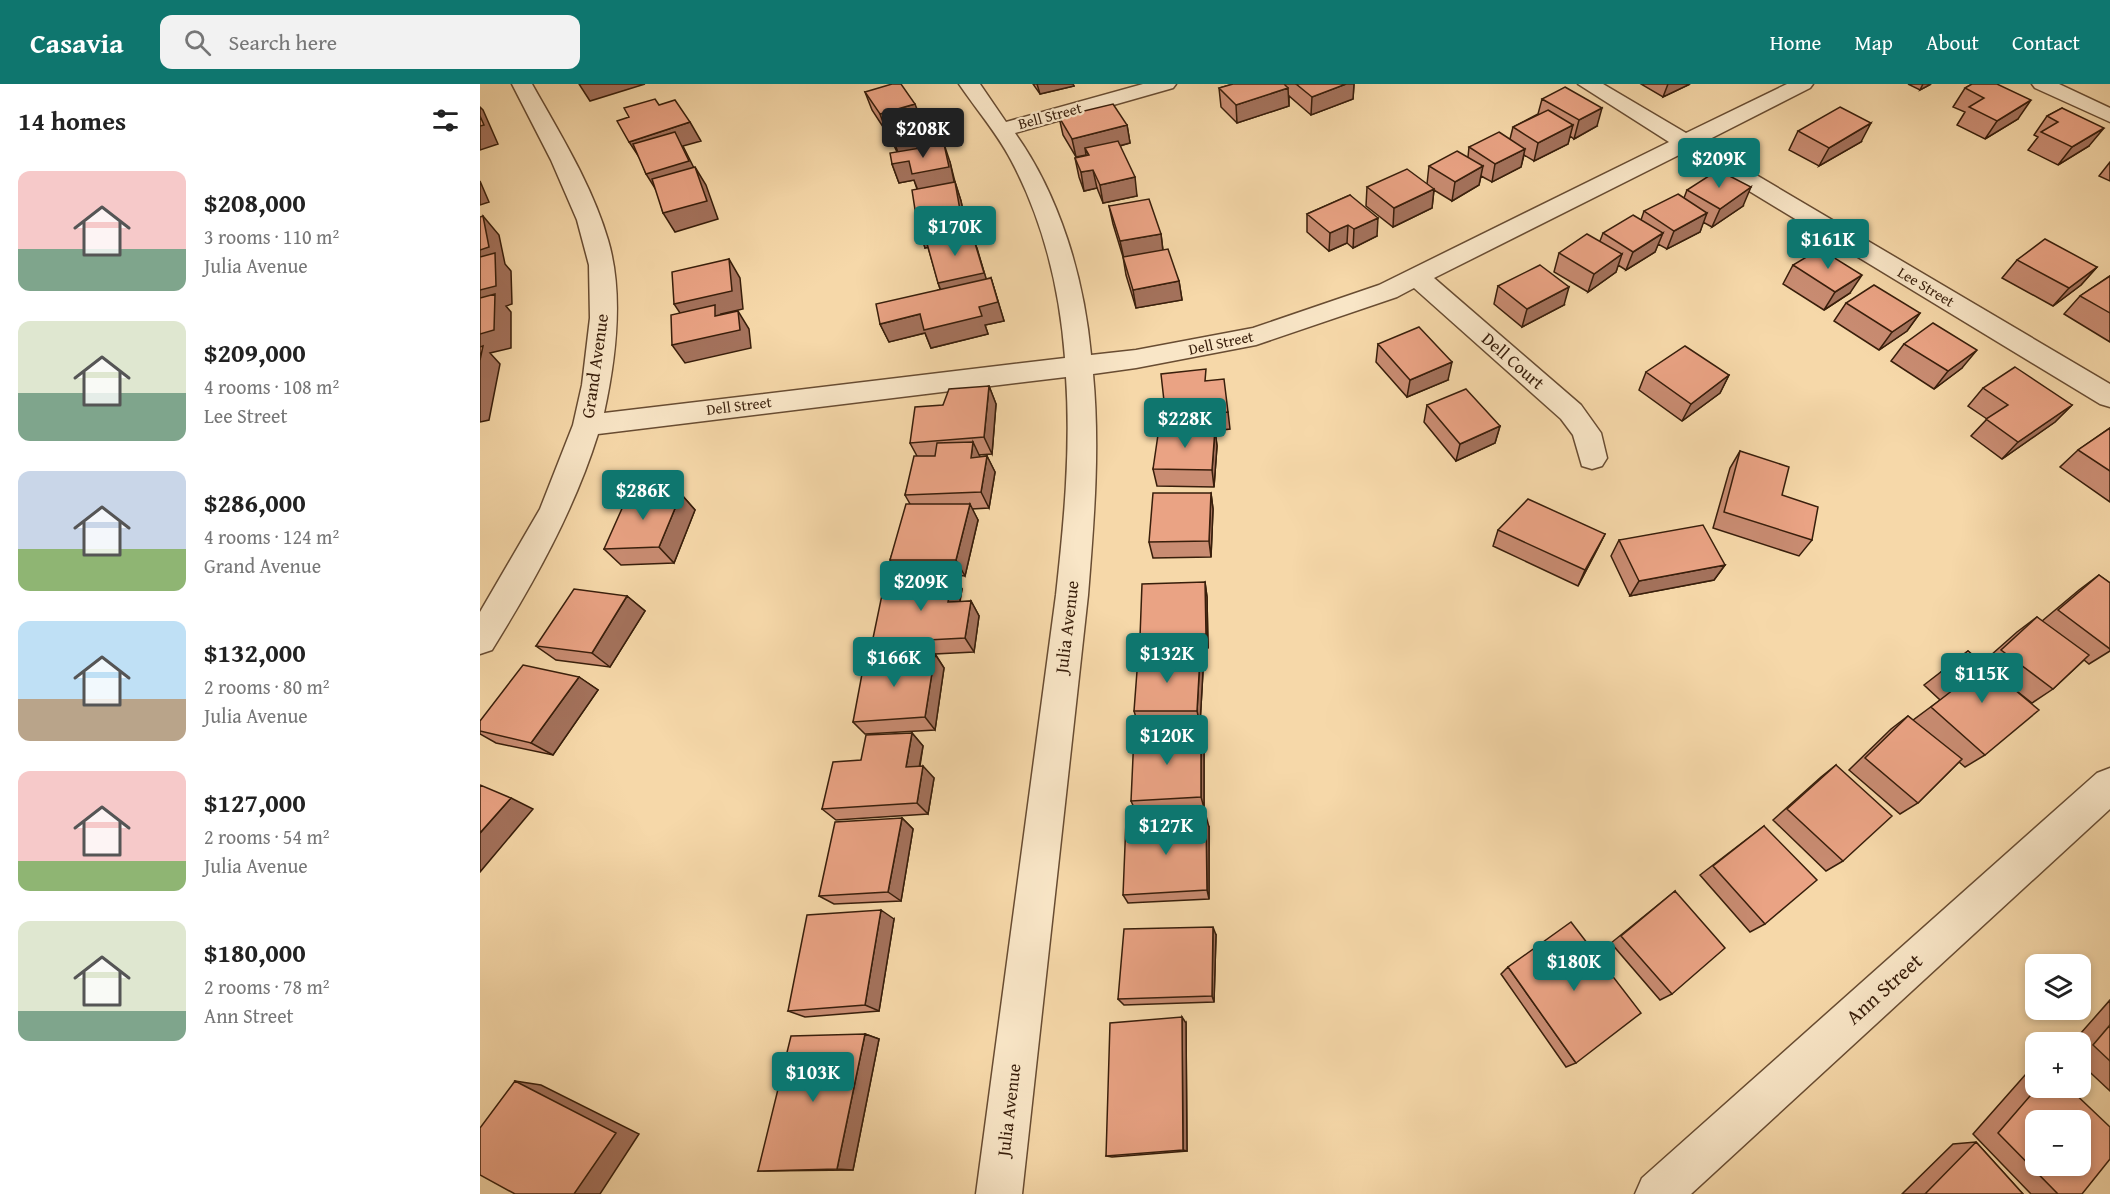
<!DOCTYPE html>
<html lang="en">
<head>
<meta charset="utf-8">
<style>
  :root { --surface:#fff; --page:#f2f2f2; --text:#222; --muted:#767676; --accent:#0f766e }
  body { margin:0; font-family:"Gentium Book Plus",serif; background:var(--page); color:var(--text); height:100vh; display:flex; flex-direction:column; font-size:22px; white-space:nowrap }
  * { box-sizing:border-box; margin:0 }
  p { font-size:20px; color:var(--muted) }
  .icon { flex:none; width:33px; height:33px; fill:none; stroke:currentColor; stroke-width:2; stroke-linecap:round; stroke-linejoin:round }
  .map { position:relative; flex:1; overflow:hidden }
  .details { display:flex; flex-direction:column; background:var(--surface); width:480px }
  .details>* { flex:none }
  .controls { position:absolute; left:1545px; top:870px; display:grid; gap:12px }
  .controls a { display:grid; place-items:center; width:66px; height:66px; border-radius:12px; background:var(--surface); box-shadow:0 3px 9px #0003; font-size:30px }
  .price { position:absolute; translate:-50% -51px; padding:0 14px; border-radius:6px; background:var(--accent); color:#fff; font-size:20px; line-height:39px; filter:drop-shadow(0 2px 3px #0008) }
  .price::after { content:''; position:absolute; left:50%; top:36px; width:18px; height:14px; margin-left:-9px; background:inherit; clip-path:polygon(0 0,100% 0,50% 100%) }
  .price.selected { background:#222; color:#fff }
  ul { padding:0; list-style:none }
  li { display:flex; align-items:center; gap:18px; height:150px; padding:0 18px }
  li span { display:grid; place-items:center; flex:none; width:168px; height:120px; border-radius:12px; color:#555 }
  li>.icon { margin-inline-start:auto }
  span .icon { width:72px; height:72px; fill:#fffc; stroke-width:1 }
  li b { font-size:26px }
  h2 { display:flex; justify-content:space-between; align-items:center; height:72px; padding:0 18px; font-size:26px }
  header { display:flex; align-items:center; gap:36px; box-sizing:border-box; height:84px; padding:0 30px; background:var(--accent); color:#fff }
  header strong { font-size:28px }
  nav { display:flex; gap:33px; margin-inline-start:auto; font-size:21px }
  .search { width:420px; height:54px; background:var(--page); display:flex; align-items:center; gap:15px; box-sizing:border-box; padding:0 21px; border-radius:12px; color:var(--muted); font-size:22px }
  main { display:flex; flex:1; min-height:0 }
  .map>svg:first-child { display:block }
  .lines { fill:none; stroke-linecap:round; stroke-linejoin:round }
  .minor-casing { stroke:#684c32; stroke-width:3 }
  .minor { fill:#f9e6c7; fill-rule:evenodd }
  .wall { fill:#c98c72; stroke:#381e0b; stroke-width:1.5 }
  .shaded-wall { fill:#a4725c; stroke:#381e0b; stroke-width:1.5 }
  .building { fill:#eaa384; stroke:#381e0b; stroke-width:1.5; fill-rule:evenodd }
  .labels { text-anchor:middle; stroke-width:4.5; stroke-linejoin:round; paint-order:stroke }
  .far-street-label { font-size:15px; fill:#381e0b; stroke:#f9e6c7 }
  .street-label { font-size:18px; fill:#381e0b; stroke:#f9e6c7 }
  .near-street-label { font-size:21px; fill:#381e0b; stroke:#f9e6c7 }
</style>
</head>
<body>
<header>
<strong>Casavia</strong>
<div class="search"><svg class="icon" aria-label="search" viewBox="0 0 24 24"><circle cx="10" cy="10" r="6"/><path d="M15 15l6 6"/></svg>Search here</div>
<nav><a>Home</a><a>Map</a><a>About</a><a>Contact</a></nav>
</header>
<main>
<section class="details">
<h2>14 homes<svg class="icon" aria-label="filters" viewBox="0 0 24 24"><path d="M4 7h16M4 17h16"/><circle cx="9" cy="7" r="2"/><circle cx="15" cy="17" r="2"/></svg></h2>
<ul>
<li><span style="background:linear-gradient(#f6c9c9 65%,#7fa58c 0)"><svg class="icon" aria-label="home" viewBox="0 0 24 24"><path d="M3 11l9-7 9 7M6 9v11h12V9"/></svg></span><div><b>$208,000</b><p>3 rooms · 110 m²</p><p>Julia Avenue</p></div></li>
<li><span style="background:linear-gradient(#dfe7d0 60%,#7fa58c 0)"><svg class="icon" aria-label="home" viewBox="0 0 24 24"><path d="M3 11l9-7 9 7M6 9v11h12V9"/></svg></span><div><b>$209,000</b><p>4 rooms · 108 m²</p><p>Lee Street</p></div></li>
<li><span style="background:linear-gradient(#c9d6e8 65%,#8fb573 0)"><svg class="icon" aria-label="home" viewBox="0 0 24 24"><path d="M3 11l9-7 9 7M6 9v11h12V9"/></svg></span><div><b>$286,000</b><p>4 rooms · 124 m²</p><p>Grand Avenue</p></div></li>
<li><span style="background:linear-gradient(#bfe0f5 65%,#b9a48a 0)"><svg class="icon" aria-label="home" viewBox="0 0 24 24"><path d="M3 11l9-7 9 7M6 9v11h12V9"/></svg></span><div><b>$132,000</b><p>2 rooms · 80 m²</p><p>Julia Avenue</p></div></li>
<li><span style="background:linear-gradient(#f6c9c9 75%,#8fb573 0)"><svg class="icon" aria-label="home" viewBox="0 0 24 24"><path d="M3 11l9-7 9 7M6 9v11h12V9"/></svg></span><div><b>$127,000</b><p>2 rooms · 54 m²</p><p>Julia Avenue</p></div></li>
<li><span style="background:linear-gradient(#dfe7d0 75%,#7fa58c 0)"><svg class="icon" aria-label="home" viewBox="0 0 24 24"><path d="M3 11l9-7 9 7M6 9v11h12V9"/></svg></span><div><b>$180,000</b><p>2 rooms · 78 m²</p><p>Ann Street</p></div></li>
</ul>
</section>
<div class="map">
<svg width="1630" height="1110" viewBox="0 0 1630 1110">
  <rect width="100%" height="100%" fill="#f6d8a9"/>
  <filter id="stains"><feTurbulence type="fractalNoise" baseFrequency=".00333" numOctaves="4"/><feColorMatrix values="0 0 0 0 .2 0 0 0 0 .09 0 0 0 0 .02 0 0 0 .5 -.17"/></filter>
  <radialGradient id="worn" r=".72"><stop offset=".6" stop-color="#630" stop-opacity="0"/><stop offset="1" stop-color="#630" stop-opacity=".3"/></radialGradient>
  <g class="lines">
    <defs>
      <path id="minor" d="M32,0H52C80,50 112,101 128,156C144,210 136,274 124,329L585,274C580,206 563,136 531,76C517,49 496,25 479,0H500L526,38L663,0H696L693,4L535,49C580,112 604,194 611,271L656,266L773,244L899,201L1189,58L1098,0H1123L1206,49L1307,0H1333L1330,4L1222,59L1630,300V323L1620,320L1205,68L954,194L1101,321L1121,349L1127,374L1122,382L1112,385L1102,382L1093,351L1081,335L934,204L917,213L776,261L656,284L613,290C620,364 614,437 608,511L542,1110H496L576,511C584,439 591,366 586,293L118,350C94,427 54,498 12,566L0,570V528L60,425L93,341L102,301L110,234L109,181L97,136L71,76Z
        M1552,0H1579L1630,24V38L1555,4Z
        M1630,684V725L1211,1110H1155L1162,1094L1617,689Z"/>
    </defs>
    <use href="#minor" class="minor-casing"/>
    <use href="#minor" class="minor"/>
  </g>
  <path class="wall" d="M553,0H593L594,2L560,10Z
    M753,0H874L873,15L831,31L809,12V22L757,39L741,23L739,4Z
    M1161,0H1210L1183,13Z
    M1428,0H1451L1440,6Z
    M1492,0L1538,35L1505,55L1477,41L1485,28L1473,23L1485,4Z
    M385,8L438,29L458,61L470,78L475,98L481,117L487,147L497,164L506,195L511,194L524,237L505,241L508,250L451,264L445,249L409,258L400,240L460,205L448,163L445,164L437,105L434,96L419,99L412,80L417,68L408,49H407L392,26Z
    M1062,15L1117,42L1094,55L1090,52L1088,60L1054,77L1044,71L1041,83L1012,98L1001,92L999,101L972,117L954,106L952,124L913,143L886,122L887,103L947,100L949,82L988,73L989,63L1030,55L1033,43L1058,30Z
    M1582,24L1609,62L1578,81L1548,66L1558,53L1554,51L1567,32Z
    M579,33L647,41L650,59L640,62L657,112L623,119L617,104L604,107L599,93L595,74L607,72L606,71L596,73L583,51Z
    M1318,47L1381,58L1339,82L1309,66Z
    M1630,78V97L1619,92Z
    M1207,106L1263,122L1232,143L1223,138L1220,148L1187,165L1178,160L1175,168L1146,186L1138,181L1136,188L1108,208L1074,188L1079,169L1120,157L1123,149L1161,136L1164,127L1204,114Z
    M870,111L897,152L873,164L867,159L849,167L827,148V130Z
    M629,122L681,150L683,166L699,197L702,216L656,224L646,191L643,173L633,140Z
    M1537,176L1617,183L1601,201L1573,222L1522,194Z
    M1313,181L1370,209L1344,226L1303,200Z
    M1630,192V258L1584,230L1600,212Z
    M1018,202L1084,221L1042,243L1014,220Z
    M1366,219L1440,229L1427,247L1399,266L1354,237Z
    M898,260L968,296L927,313L896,278Z
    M1424,260L1482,284L1454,305L1411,277Z
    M1166,288L1249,291L1240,309L1202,337L1159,306Z
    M727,297L748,328L750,345L735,347L737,362L734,403L677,402L673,385L687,345L686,335Z
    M509,302L516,320L512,370L499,371L500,373L507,372L515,388L509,424L492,425L498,436L485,492L474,491L482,505L480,518L491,517L499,532L494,568L455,570L464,584L455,646L385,650L373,638L403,573L392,559L439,491H420L410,476L430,420L425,411L437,372L430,359L463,321Z
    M1503,304L1592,321L1575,338L1522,375L1491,352L1507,335L1488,322Z
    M947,321L1020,342L1015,359L976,377L944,338Z
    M1630,344V418L1580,383L1598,366Z
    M1260,367L1302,411L1332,456L1319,472L1233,444L1250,384Z
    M731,409L733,425L731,473L673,474L669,458Z
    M201,410L215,426L194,479L141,481L124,465Z
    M1018,446L1125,450L1098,502L1013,462Z
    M1139,456L1245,481L1234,496L1150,512L1131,472Z
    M1619,491L1630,499V567L1609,580L1604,576L1573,605L1552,619L1519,593L1505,671L1485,683L1479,678L1438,719L1420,730L1369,686L1411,645L1428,632L1433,636L1460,616L1444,601L1488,567L1502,579L1537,548L1557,533L1562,537L1599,506Z
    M725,498L727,513L728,564L664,567L660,553Z
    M147,512L165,527L130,583L76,576L56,562Z
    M720,573L723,587L720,640H658L654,627Z
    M99,593L118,606L73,671L16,659L0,650V637Z
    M432,649L443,662L440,682L454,694L448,730L356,736L342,725L381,676Z
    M724,660V724L656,728L651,717Z
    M1356,681L1363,777L1346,787L1293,736L1341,693Z
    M422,734L433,745L421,817L354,820L339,812Z
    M1284,742L1285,840L1270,848L1220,791Z
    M729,743V815L648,819L643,811Z
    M1195,807L1192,910L1180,916L1131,859Z
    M414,835L399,927L325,933L308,927Z
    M736,851L734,918L644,921L638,915Z
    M1028,883L1096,979L1086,983L1021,890Z
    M1630,916V1007L1600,979V958H1593Z
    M706,939L707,1067L632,1073L626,1072Z
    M385,950L399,955L373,1086L278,1087Z
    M1556,989V1004H1589L1602,1110H1551L1493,1050L1546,990Z
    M1496,1058L1543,1110H1422L1473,1060Z"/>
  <path class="shaded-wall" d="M99,0H165L110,17Z
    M557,0H593L594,2L560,10Z
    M866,0H874L873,15L831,31L832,13Z
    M1188,0H1210L1183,13Z
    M1443,0H1451L1440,6Z
    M808,4L809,22L757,39L756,21Z
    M1551,16L1538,35L1505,55L1517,37Z
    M435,20L442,38H404L408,49H407L400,30Z
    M0,23L3,26L18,60L0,66Z
    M1122,24L1117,42L1094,55L1099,36Z
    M210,38L221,57L203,62L218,92L215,83L226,101L238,135L195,148L183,129L178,109L166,90L161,76L149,58Z
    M1391,39L1381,58L1339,82L1349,64Z
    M647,41L650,59L608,70L605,64L606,71L596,73L592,55Z
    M1093,41L1088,60L1054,77L1058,59Z
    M1624,44L1609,62L1578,81L1592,63Z
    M453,47L459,66L421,76L414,58Z
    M464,60L470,78L475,102L439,109L434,96L419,99L412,80Z
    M1045,65L1041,83L1012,98L1015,80Z
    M1003,82L999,101L972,117L975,98Z
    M613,86L617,104L604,107L601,88Z
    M655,93L657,112L623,119L620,101Z
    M0,97L9,118L0,121Z
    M475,98L481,117L489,156L445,164L438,145Z
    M1271,103L1263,122L1232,143L1240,125Z
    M954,105L952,124L913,143L914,124Z
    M1227,129L1220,148L1187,165L1194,147Z
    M3,132L19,151L25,180L31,187L32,220L26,222L31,228V264L10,269L20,280L9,336L0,338V166Z
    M898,134L897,152L873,164L874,145Z
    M868,141L867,159L849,167L850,149Z
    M491,146L510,207L465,217L458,199Z
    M1183,149L1175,168L1146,186L1153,168Z
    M681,150L683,168L644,175L640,157Z
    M1142,170L1136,188L1108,208L1114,190Z
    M249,175L260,194L263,225L241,230L247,239L258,227L269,245L271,264L205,279L192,261L206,238L194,220Z
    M1617,183L1601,201L1573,222L1589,204Z
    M1382,191L1370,209L1344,226L1355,208Z
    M511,194L524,237L505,241L508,250L451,264L445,249L409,258L400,240L440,230L499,223Z
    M699,197L702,216L656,224L653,206Z
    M1089,203L1084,221L1042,243L1047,225Z
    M1440,229L1427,247L1399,266L1412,248Z
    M1497,266L1482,284L1454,305L1468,287Z
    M972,278L968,296L927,313L930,296Z
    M1249,291L1240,309L1202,337L1211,320Z
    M509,302L516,320L512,370L504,353Z
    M1592,321L1575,338L1522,375L1538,358Z
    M1020,342L1015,359L976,377L980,360Z
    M735,345L737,362L734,403L732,386Z
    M493,358L501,375L491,374Z
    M507,372L515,388L509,424L501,408Z
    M731,409L733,425L731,473L729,457Z
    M201,410L215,426L194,479L179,463Z
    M490,420L498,436L485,492L476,476Z
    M1125,450L1117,466L1098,502L1105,486Z
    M1245,481L1234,496L1150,512L1159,497Z
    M473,490L482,505L477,533L468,518Z
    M725,498L727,513L728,564L726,550Z
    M147,512L165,527L130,583L112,569Z
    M491,517L499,532L494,568L485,554Z
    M455,570L464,584L455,646L445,633Z
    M720,573L723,587L720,640L717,627Z
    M99,593L118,606L73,671L51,659Z
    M721,647L724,660V724L721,713Z
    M432,649L443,662L437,695L426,683Z
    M443,682L454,694L448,730L437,719Z
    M31,714L53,725L0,788V749Z
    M726,732L729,743V815L727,806Z
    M422,734L433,745L421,817L408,808Z
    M401,826L414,835L399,927L385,921Z
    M733,843L736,851L734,918L732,912Z
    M702,933L706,939L707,1067L703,1066Z
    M385,950L399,955L373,1086L357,1085Z
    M35,997L61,1001L159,1050L120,1110H94Z"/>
  <path class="building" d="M412,0H421L435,20L400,30L385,8Z
    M753,0H804L808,4L756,21L739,4Z
    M816,0H866L832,13Z
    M1492,0H1517L1551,16L1517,37L1489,23L1504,14L1485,4Z
    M1085,3L1122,24L1099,36L1062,15Z
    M175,15L179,21L195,16L210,38L149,58L137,37L149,33L144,24Z
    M633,20L647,41L592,55L579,33Z
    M1360,23L1391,39L1349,64L1318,47Z
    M1582,24L1624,44L1592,63L1561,48L1578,38L1567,32Z
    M1068,26L1093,41L1058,59L1033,43Z
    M442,28L453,47L414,58L404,38Z
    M0,32L4,41L0,42Z
    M195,48L209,77L166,90L153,60Z
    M1019,48L1045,65L1015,80L989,63Z
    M638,57L655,93L620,101L613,86L601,88L595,74L609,71L605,64Z
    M464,60L469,83L432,90L429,77L412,80L410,69Z
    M977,67L1003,82L975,98L949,82Z
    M215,83L227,117L183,129L172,95Z
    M927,85L954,105L914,124L887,103Z
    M1238,86L1271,103L1240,125L1207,106Z
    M475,98L482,137L438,145L432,106Z
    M1198,110L1227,129L1194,147L1164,127Z
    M870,111L898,134L874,145L868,141L850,149L827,130Z
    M669,115L681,150L640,157L629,122Z
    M1153,131L1183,149L1153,168L1123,149Z
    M3,132L9,163L0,166V133Z
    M491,146L504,189L458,199L446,156Z
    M1107,150L1142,170L1114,190L1079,169Z
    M1565,155L1617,183L1589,204L1537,176Z
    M688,165L699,197L653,206L643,173Z
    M1340,165L1382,191L1355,208L1313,181Z
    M15,169L16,202L0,206V173Z
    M249,175L252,207L194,220L192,188Z
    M1060,181L1089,203L1047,225L1018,202Z
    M1630,192V229L1600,212Z
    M511,194L518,218L499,223L502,232L444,246L440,230L400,240L396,220Z
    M1394,201L1440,229L1412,248L1366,219Z
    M15,210L14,246L0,250V214Z
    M235,221V232L258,227L260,246L192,261L191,231Z
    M1453,239L1497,266L1468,287L1424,260Z
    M939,243L972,278L930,296L898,260Z
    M3,262L0,276V263Z
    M1205,262L1249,291L1211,320L1166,288Z
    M1535,283L1592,321L1538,358L1506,335L1528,321L1503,304Z
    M726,285L725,297L744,295L748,328L686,335L681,290Z
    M509,302L504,353L430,359L435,323L463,321L469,305Z
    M986,305L1020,342L980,360L947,321Z
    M679,344L735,345L732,386L673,385Z
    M1630,344V387L1598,366Z
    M493,358L491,374L507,372L501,408L425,411L434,372H455L457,359Z
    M1260,367L1309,383L1302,411L1338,423L1332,456L1244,428Z
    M673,409H731L729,457L669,458Z
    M201,410L179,463L124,465L148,411Z
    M1048,415L1125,450L1105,486L1018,446Z
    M426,420H490L476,476H410Z
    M1223,441L1245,481L1159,497L1139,456Z
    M473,490L468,518L491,517L485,554L392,559L403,506L430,504L433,492Z
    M1619,491L1630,499V565L1578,526Z
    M725,498L726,550L660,553L662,500Z
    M94,505L147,512L112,569L56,562Z
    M1557,533L1609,571L1573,605L1521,566Z
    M1488,567L1559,626L1505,671L1451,623L1478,602L1461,588Z
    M455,570L445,633L373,638L385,574Z
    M720,573L717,627H654L658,574Z
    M43,581L99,593L51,659L0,647V637Z
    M1428,632L1482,675L1438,719L1385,674Z
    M721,647V713L651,717L654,651Z
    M432,649L426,683L443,682L437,719L342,725L353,678L381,676L386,651Z
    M1356,681L1412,732L1363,777L1307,725Z
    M0,701L31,714L0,749Z
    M726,732L727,806L643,811L646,737Z
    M422,734L408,808L339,812L355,738Z
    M1284,742L1337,796L1285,840L1233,782Z
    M1195,807L1245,864L1192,910L1141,852Z
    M401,826L385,921L308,927L327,831Z
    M1091,838L1161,929L1096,979L1028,883Z
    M733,843L732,912L638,915L644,845Z
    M702,933L703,1066L626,1072L630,939Z
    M1630,941V977L1613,961Z
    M385,950L357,1085L278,1087L311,952Z
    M35,997L136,1049L94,1110H35L0,1091V1044Z
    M1557,1004H1589L1630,1043V1075L1602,1110H1578L1518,1049ZM1556,1036H1600V1082H1556Z
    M1496,1058L1543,1110H1445Z"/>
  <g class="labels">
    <g class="far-street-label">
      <text transform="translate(570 32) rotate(-15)" y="5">Bell Street</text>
      <text transform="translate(1446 203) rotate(31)" y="5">Lee Street</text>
      <text transform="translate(741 259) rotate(-12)" y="5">Dell Street</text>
      <text transform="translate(259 322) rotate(-7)" y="5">Dell Street</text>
    </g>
    <g class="street-label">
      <text transform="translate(1033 277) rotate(41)" y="6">Dell Court</text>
      <text transform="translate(115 282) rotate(-82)" y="6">Grand Avenue</text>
      <text transform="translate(587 543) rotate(-83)" y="6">Julia Avenue</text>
      <text transform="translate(529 1026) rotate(-83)" y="6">Julia Avenue</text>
    </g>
    <g class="near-street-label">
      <text transform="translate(1404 905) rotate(-42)" y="7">Ann Street</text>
    </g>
  </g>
  <rect width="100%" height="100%" filter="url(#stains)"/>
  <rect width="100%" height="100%" fill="url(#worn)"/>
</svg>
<div class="controls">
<a><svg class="icon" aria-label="layers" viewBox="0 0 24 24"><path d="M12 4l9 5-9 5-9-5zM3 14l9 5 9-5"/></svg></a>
<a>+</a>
<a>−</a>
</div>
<b class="price selected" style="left:443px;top:75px">$208K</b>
<b class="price" style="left:1239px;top:105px">$209K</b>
<b class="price" style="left:475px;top:173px">$170K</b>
<b class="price" style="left:1348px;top:186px">$161K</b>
<b class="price" style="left:705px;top:365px">$228K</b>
<b class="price" style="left:163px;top:437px">$286K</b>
<b class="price" style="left:441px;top:528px">$209K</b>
<b class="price" style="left:687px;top:600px">$132K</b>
<b class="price" style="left:414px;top:604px">$166K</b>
<b class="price" style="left:1502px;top:620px">$115K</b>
<b class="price" style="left:687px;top:682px">$120K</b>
<b class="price" style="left:686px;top:772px">$127K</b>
<b class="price" style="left:1094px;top:908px">$180K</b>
<b class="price" style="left:333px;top:1019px">$103K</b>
</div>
</main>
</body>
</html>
